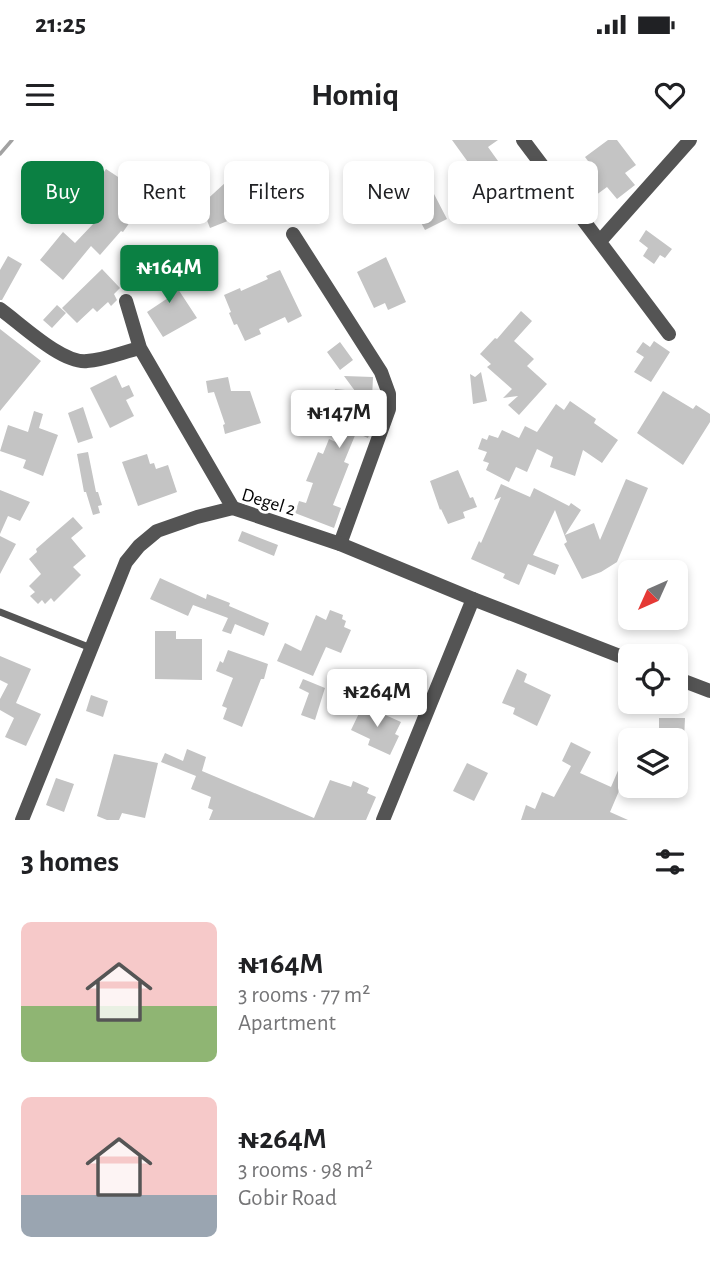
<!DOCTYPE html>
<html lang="en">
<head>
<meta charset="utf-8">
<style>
  :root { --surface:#fff; --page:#f2f2f2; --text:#202124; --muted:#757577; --accent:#0b8043 }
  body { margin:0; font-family:"Alegreya Sans",sans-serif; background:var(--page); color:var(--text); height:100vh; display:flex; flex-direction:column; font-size:26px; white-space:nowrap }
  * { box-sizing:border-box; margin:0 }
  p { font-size:23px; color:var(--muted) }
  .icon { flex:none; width:38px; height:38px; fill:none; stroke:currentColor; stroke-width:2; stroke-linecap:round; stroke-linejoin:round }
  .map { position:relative; height:680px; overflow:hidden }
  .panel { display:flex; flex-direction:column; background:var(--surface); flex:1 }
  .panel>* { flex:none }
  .hud { position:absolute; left:21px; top:21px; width:668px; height:63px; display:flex; gap:14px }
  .needle { width:46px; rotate:225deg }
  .controls { position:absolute; left:618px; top:420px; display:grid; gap:14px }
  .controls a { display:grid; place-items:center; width:70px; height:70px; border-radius:10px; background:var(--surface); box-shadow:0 4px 10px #0003; font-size:35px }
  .price { position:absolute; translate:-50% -60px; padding:0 16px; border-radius:7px; background:#fff; color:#222; font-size:23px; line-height:46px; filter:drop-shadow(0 2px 4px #0008) }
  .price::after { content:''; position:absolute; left:50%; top:42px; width:21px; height:16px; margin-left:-10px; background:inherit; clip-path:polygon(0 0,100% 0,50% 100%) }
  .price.active { background:var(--accent); color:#fff }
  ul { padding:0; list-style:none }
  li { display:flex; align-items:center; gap:21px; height:175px; padding:0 21px }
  li span { display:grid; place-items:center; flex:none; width:196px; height:140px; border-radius:10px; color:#555 }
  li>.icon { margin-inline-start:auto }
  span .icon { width:84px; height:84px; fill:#fffc; stroke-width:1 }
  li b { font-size:30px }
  h2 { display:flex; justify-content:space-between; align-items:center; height:84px; padding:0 21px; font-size:30px }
  .pill { padding:0 24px; border-radius:10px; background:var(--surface); box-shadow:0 4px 10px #0003; font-size:24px; line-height:63px }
  .pill.active { background:var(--accent); color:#fff }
  .status { display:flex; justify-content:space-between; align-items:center; height:49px; padding:0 35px; background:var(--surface); direction:ltr }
  .status svg { height:19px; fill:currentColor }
  header { display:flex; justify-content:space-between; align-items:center; height:91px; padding:0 21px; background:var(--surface); font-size:32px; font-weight:700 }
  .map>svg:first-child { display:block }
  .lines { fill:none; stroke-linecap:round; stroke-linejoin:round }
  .stream { stroke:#a2a2a2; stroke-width:3.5 }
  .building { fill:#c4c4c4 }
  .service { stroke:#545454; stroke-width:7 }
  .minor { stroke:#545454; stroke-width:14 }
  .tertiary { stroke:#545454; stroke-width:14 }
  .labels { text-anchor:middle; stroke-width:6; stroke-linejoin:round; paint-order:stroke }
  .street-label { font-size:19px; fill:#000; stroke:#fff }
</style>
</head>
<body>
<div class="status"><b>21:25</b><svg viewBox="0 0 49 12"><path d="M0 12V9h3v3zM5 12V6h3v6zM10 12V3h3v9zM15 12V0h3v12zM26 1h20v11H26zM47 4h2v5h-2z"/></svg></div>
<header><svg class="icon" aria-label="menu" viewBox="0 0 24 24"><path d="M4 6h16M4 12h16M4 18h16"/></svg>Homiq<svg class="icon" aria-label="heart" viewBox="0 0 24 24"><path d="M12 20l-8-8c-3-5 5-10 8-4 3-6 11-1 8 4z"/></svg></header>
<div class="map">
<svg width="710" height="680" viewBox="0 0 710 680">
  <rect width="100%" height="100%" fill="#fff"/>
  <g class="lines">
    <path class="stream" d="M0,14L12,0"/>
  </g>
  <path class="building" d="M452,0H498L488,7L498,21L478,36Z
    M608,0H617L636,25L625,33L635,45L617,59L607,47L588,61L575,44L594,29L585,17Z
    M106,29L144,54L128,80L130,82L123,92L121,91L100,115L91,106L63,140L40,120L63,92L75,103L94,83L89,79L101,60L92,54L100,43L98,41Z
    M226,42L232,56L250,49L258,69L210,88L201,65Z
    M434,54L447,79L425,90L412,66Z
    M646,90L672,109L665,118L660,115L654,124L643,116L648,108L639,101Z
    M8,116L22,124L2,160H0V130Z
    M386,117L406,162L388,170L385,163L374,168L357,132Z
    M146,125L157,126L178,149L197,178L163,197L147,172L171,156L154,138L145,137Z
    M102,129L120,148L114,154L117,160L111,166L108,162L97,172L93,168L77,183L62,168Z
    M280,130L302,176L288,183L285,177L259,189L261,194L245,201L237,184L234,185L229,173L231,172L224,155L240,148L241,151L268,139L266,136Z
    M57,165L66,173L52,188L43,180Z
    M521,171L532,181L514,201L534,219L527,226L547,244L519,275L508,265L518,256L503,258L512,249L487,227L491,224L480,214L495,198L497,199Z
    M0,189L41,221L0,271Z
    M654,201L670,212L651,242L634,232L644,217L636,212L643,202L650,207Z
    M340,202L353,220L340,230L327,212Z
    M481,232L487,261L473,264L470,234L475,237Z
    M116,235L122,248L129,245L134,256L126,260L134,276L110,288L90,248Z
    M344,236L373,237L372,259H378V272L368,298L356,293L344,322L349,324L333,365L341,368L334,388L295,373L299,361L306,363L313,343L306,341L318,312L323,314L329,299L338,303L345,285L338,282L340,275L331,270L335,249L355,251Z
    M228,237L231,251H250L261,283L225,294L223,285L225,284L214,252L208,253L206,241Z
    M663,251L693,269L696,265L710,274V282L683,325L637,293Z
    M570,261L596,279L594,283L618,300L602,323L583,310L575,336L550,327L553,317L537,309L527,332L516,327L509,342L486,330L489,323L483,321L487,312L478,309L482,298L487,300L489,295L498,298L502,290L519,298L525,286L537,292L556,264L564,270Z
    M83,267L93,298L78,303L68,273Z
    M34,271L43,274L39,288L58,295L43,336L23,328L26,320L0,311L8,285L28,292Z
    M88,312L96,352H98L102,365L98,366L100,373L93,375L86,352H84L77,314Z
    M147,314L150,324L154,323L156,329L168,325L177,352L138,366L122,322Z
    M458,330L470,358L473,357L477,367L463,372L465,378L448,384L441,369L440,370L430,341Z
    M626,339L648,348L617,422L601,432L582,439L564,404L567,402L555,370L533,415L559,425L555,435L528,424L519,445L503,438L505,434L471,419L479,401L481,403L501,357L494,360L501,344L530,357L534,348L569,366L571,363L581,370L565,395L594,383L600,400Z
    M0,350L30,362L20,381L8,376L0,394Z
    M73,377L83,388L71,398L86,416L73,427L81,435L54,462L51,458L45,464L42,460L38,464L30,456L35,452L29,446L41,434L29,419L37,412L36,409Z
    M242,391L278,405L274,416L238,401Z
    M0,396L16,404L0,434Z
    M160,438L206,459L207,454L230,463L229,466L269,483L264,496L235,484L231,494L222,491L228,478L193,465L188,476L150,459Z
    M330,470L343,475L342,479L346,481L344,487L351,490L341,513L326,507L313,536L277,521L285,503L301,511L316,475L326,480Z
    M155,491H176V499H202V540L155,539Z
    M228,510L268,524L264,539H261L242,587L223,579L227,568L222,566L233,538L216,531L220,521L223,523Z
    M0,516L31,529L16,563L41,574L26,606L5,597L14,578L0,570V559L8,544L0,540Z
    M517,529L527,534L524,542L551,555L537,586L513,574L515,568L502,563Z
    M303,539L325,548L315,580L301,575L309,553L299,548Z
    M91,555L108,561L103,577L86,571Z
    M363,565L401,582L395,594L399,596L390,615L368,605L370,599L351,590Z
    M659,578H685L684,600H659Z
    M571,602L591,612L580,633L611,647L620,626L628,630L610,672L628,680H521L526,665L535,669L542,652L554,657L571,626L562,621Z
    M187,609L206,617L202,631L314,678L330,640L351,647L353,641L369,648L367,653L376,657L366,680H209L213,670L208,668L211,657L191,649L196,636L161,622L165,613L183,621Z
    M114,614L158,623L145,678L122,673L119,680H107L97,676Z
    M467,623L488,633L474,661L453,651Z
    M56,638L74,644L64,672L46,665Z"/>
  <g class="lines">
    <path class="service" d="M0,472L91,508"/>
    <path class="minor" d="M523,0L669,194
      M293,94L381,232L389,254V269L340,404
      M601,100L690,0
      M126,161L140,208L233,368
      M0,169C20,183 62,224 87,221C105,220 123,212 140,208
      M383,680L473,459"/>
    <path class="tertiary" d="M676,538L710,551
      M22,680L126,422L139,406L157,391L197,377L233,368L340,404L473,459L630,520"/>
  </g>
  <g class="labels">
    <g class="street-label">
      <text transform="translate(269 361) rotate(17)" y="7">Degel 2</text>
    </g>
  </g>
</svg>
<div class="controls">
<a><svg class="needle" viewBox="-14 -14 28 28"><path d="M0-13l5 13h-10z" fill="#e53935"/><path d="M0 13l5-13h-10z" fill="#757577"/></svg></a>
<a><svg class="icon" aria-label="locate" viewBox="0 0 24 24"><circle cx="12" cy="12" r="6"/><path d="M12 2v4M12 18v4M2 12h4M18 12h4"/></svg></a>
<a><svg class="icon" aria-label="layers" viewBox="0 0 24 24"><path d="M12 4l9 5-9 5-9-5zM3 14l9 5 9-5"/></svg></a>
</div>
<b class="price active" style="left:169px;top:165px">₦164M</b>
<b class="price" style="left:339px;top:310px">₦147M</b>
<b class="price" style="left:377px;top:589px">₦264M</b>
<div class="hud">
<a class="pill active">Buy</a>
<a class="pill">Rent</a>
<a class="pill">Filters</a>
<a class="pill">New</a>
<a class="pill">Apartment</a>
</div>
</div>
<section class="panel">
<h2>3 homes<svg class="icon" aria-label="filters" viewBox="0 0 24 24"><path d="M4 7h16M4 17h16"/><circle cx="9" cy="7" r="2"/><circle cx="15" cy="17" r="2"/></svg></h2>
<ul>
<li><span style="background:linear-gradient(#f6c9c9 60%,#8fb573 0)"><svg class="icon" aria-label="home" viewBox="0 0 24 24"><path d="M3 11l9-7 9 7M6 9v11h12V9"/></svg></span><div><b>₦164M</b><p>3 rooms · 77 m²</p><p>Apartment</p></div></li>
<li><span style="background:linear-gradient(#f6c9c9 70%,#9aa5b1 0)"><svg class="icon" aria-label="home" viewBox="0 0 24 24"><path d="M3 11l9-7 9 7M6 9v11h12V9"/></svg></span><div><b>₦264M</b><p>3 rooms · 98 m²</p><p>Gobir Road</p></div></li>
</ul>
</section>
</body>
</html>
